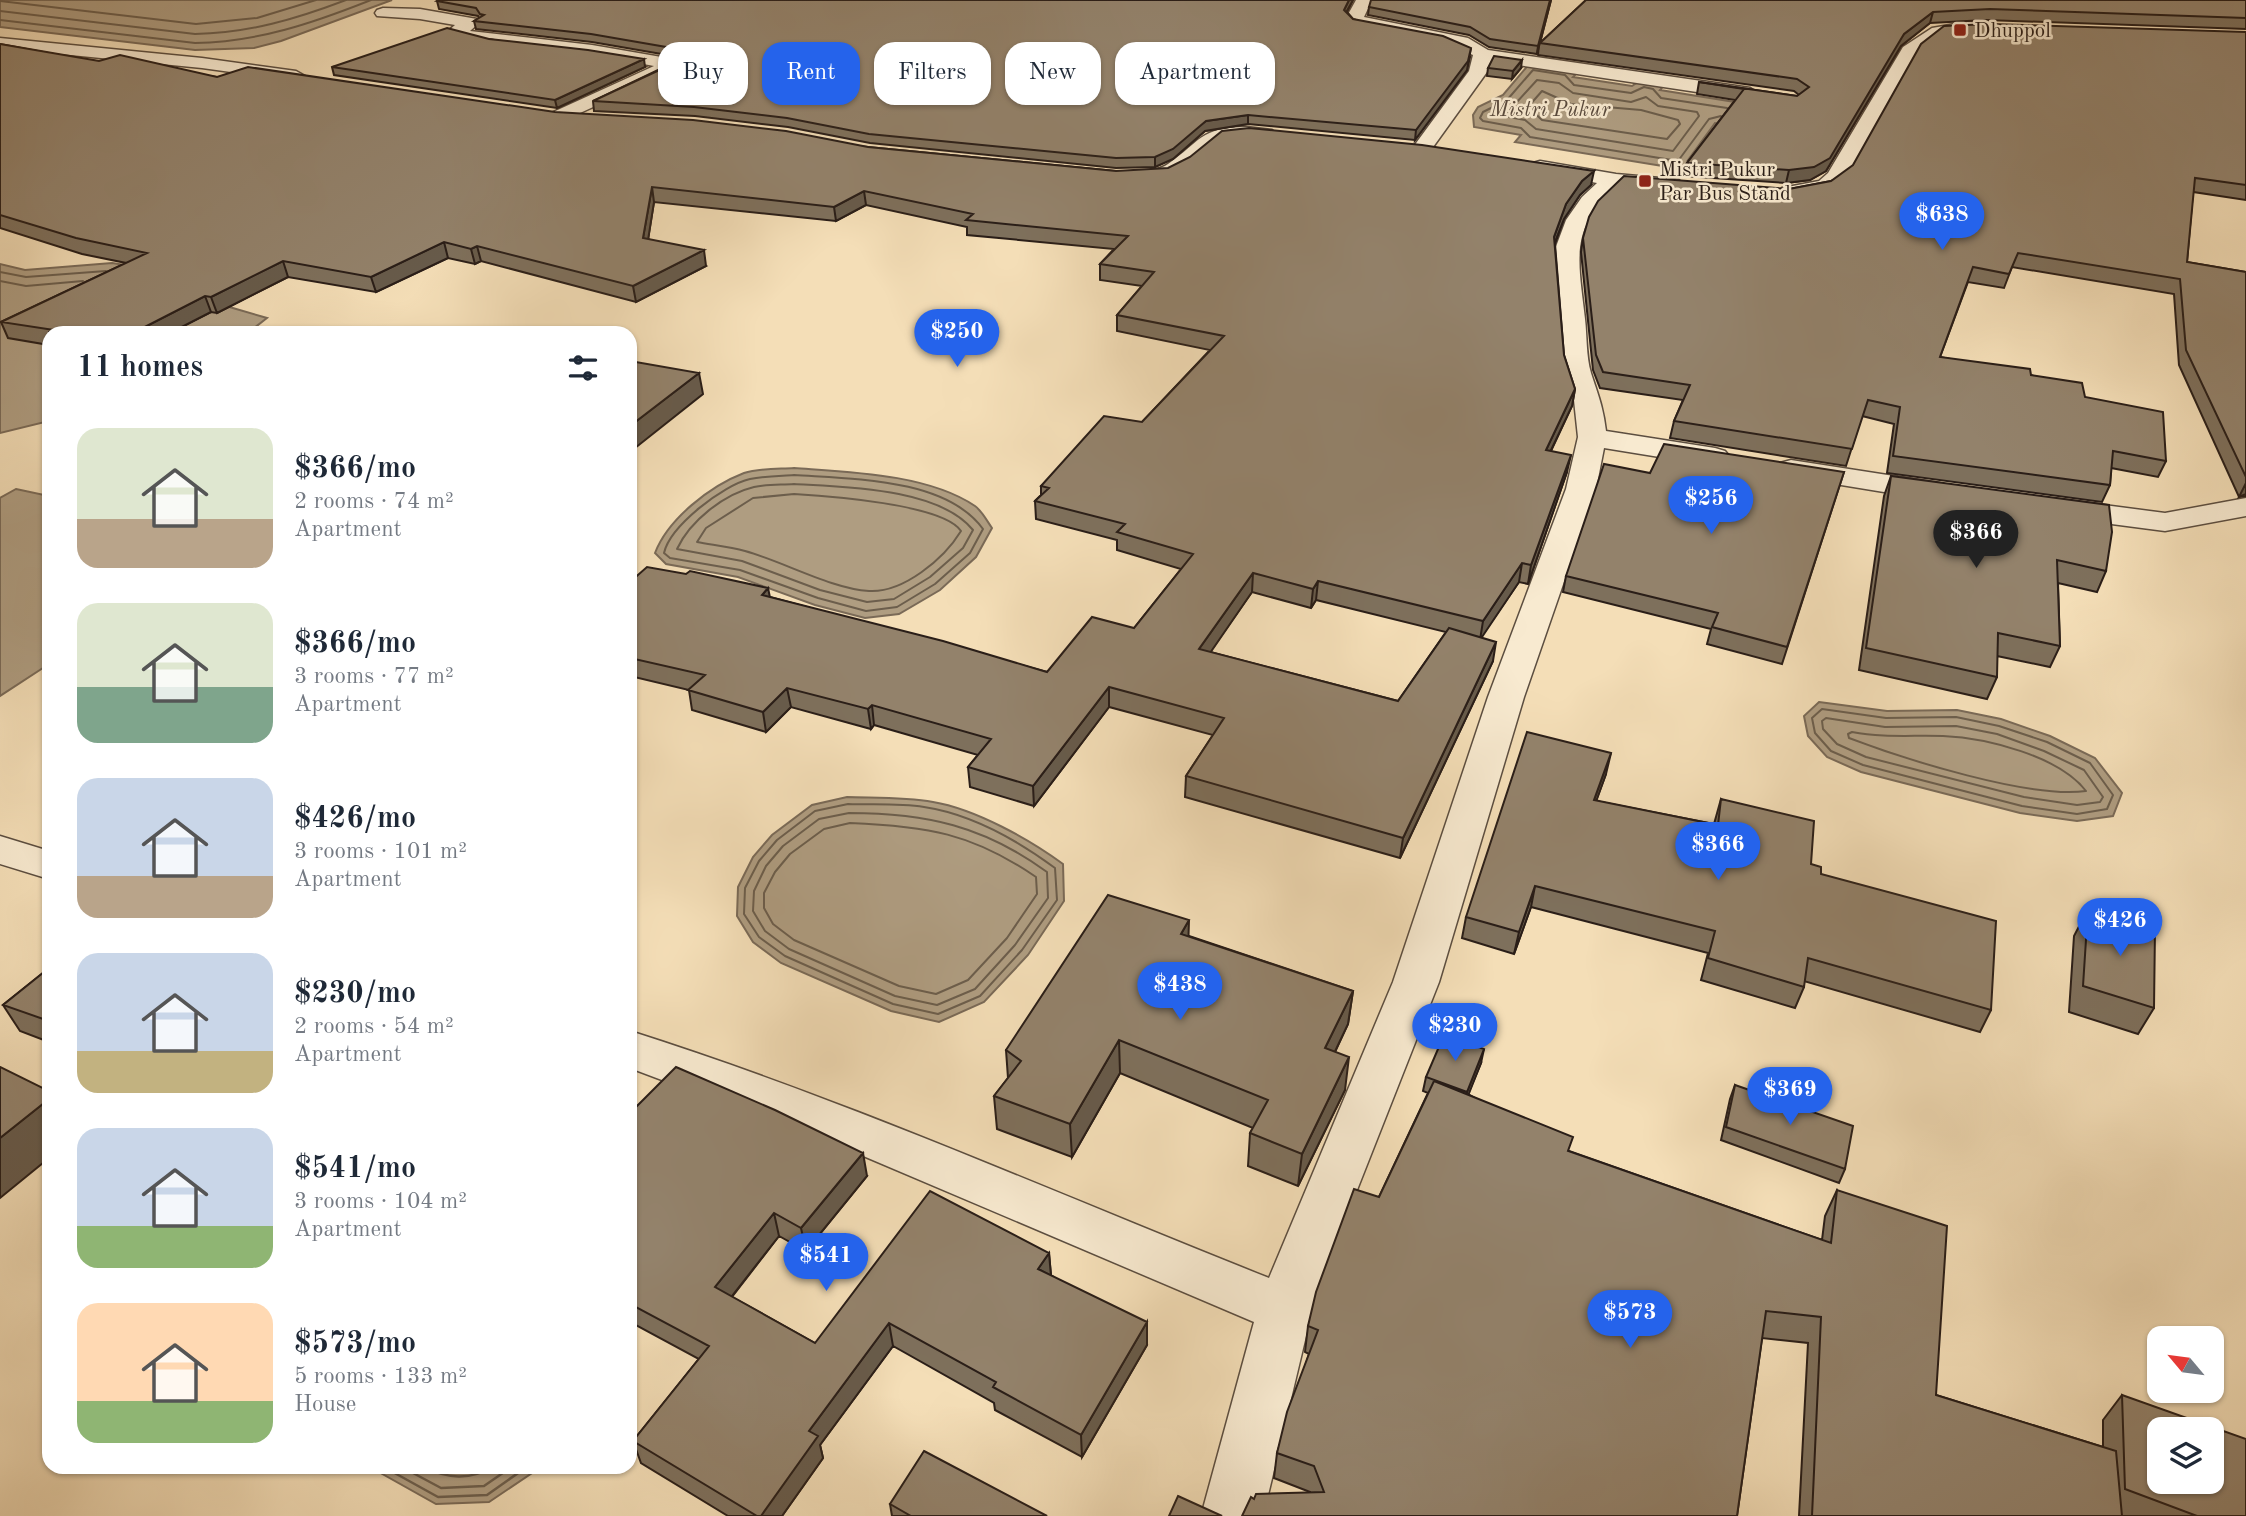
<!DOCTYPE html>
<html lang="en">
<head>
<meta charset="utf-8">
<style>
  :root { --surface:#fff; --page:#f6f6f7; --text:#1f2937; --muted:#747a83; --accent:#2563eb }
  body { margin:0; font-family:"Old Standard TT",serif; background:var(--page); color:var(--text); height:100vh; display:flex; flex-direction:column; font-size:26px; white-space:nowrap }
  * { box-sizing:border-box; margin:0 }
  p { font-size:23px; color:var(--muted) }
  .icon { flex:none; width:38px; height:38px; fill:none; stroke:currentColor; stroke-width:2; stroke-linecap:round; stroke-linejoin:round }
  .map { position:relative; flex:1; overflow:hidden }
  .side { position:absolute; left:42px; top:326px; width:595px; height:1148px; display:flex; flex-direction:column; background:var(--surface); border-radius:21px; box-shadow:0 2px 5px #0004 }
  .side>* { flex:none }
  .banner { position:absolute; left:658px; top:42px; width:665px; height:63px; display:flex; gap:14px }
  .needle { width:46px; rotate:299deg }
  .tools { position:absolute; left:2147px; top:1326px; display:grid; gap:14px }
  .tools a { display:grid; place-items:center; width:77px; height:77px; border-radius:14px; background:var(--surface); box-shadow:0 2px 5px #0004; font-size:35px }
  .price { position:absolute; translate:-50% -60px; padding:0 16px; border-radius:24px; background:var(--accent); color:#fff; font-size:23px; line-height:46px; filter:drop-shadow(0 2px 4px #0008) }
  .price::after { content:''; position:absolute; left:50%; top:42px; width:21px; height:16px; margin-left:-10px; background:inherit; clip-path:polygon(0 0,100% 0,50% 100%) }
  .price.current { background:#222; color:#fff }
  ul { padding:0; list-style:none }
  li { display:flex; align-items:center; gap:21px; height:175px; padding:0 35px }
  li span { display:grid; place-items:center; flex:none; width:196px; height:140px; border-radius:21px; color:#555 }
  li>.icon { margin-inline-start:auto }
  span .icon { width:84px; height:84px; fill:#fffc; stroke-width:1 }
  li b { font-size:30px }
  h2 { display:flex; justify-content:space-between; align-items:center; height:84px; padding:0 35px; font-size:30px }
  .tag { padding:0 24px; border-radius:21px; background:var(--surface); box-shadow:0 2px 5px #0004; font-size:24px; line-height:63px }
  .tag.current { background:var(--accent); color:#fff }
  .map>svg:first-child { display:block }
  .water { fill:#af9d81; stroke:#7a6a57; stroke-width:2 }
  .lines { fill:none; stroke-linecap:round; stroke-linejoin:round }
  .shore-far1 { stroke:#6c5e4c; stroke-width:2 }
  .shore { stroke:#6c5e4c; stroke-width:2.5 }
  .minor-casing { stroke:#5c4e40; stroke-width:3 }
  .minor { fill:#f8ead0; fill-rule:evenodd }
  .wall { fill:#7e705c; stroke:#2a1e18; stroke-width:2; fill-rule:evenodd }
  .shaded-wall { fill:#675b4b; stroke:#2a1e18; stroke-width:2 }
  .building { fill:#93826b; stroke:#2a1e18; stroke-width:2; fill-rule:evenodd }
  .poi-dot { fill:#8f2418; stroke:#f8ead0; stroke-width:2.5 }
  .labels { text-anchor:middle; stroke-width:5; stroke-linejoin:round; paint-order:stroke }
  .far-poi-label { font-size:21px; fill:#2a1e18; stroke:#f8ead0; text-anchor:start }
  .far-water-label { font-size:21px; font-style:italic; fill:#594a3d; stroke:#f8ead0 }
</style>
</head>
<body>
<div class="map">
<svg width="2246" height="1516" viewBox="0 0 2246 1516">
  <rect width="100%" height="100%" fill="#f4deb7"/>
  <filter id="stains"><feTurbulence type="fractalNoise" baseFrequency=".00286" numOctaves="4"/><feColorMatrix values="0 0 0 0 .2 0 0 0 0 .09 0 0 0 0 .02 0 0 0 .5 -.17"/></filter>
  <radialGradient id="worn" r=".72"><stop offset=".6" stop-color="#630" stop-opacity="0"/><stop offset="1" stop-color="#630" stop-opacity=".3"/></radialGradient>
  <path class="water" d="M0,0H392L281,41L254,48L195,50L0,27Z
    M1530,63L1580,70L1573,77L1632,86L1641,80L1666,83L1660,90L1741,103L1786,134L1715,123L1688,160L1753,171L1687,170L1515,142L1521,135L1474,127L1473,115L1478,107L1503,95Z
    M112,263L170,272L226,306L267,318L249,332H49V421L0,433V264L25,270Z
    M794,468C849,472 928,474 975,506C982,511 987,521 992,528L976,557L940,590L899,614L865,618L815,605L738,577L666,564L655,553C668,519 710,486 744,473C758,468 778,469 794,468Z
    M16,489L49,496V664L0,696V498Z
    M1819,702L1887,711L1957,710L2001,719L2050,736L2095,758L2122,793L2113,816L2077,821L2020,813L1861,772L1827,757L1808,736L1804,716Z
    M847,797C876,798 905,797 933,802C975,809 1029,839 1063,864L1064,901L1028,955L984,1002L939,1022L891,1011L781,963L753,942L737,916L738,887L753,857L772,835L812,805Z
    M370,1467H541L489,1502L436,1504Z"/>
  <g class="lines">
    <path class="shore-far1" d="M0,1L196,24L257,18L316,0
      M0,11L195,34C249,33 296,19 346,0
      M0,20L195,43C258,42 313,23 371,0
      M1537,80L1559,83L1573,93L1631,102L1646,97L1658,106L1697,112L1699,116L1673,151L1536,129L1525,120L1509,117L1507,113Z
      M1542,91L1571,104L1641,110L1678,120L1680,124L1667,139L1542,120L1528,107Z
      M1721,116L1709,119L1678,161L1530,137L1521,128L1483,121L1480,118L1483,112L1507,100L1533,70L1565,75L1574,85L1631,93L1644,87L1653,89L1661,98L1727,108
      M0,272L26,277L106,271
      M0,281L26,286L83,281
      M794,475C852,479 946,478 983,529L970,553L935,584L897,607L866,611L818,598L740,570L670,558L664,553C670,526 723,485 750,479C764,476 780,476 794,475Z
      M794,484C845,487 939,488 973,530L963,548L930,577L894,599L867,602L820,590L742,561L677,549C690,521 724,494 754,487C767,484 781,485 794,484Z
      M794,494C827,496 943,504 961,531C944,559 903,593 869,591C832,589 782,561 745,551C730,547 713,545 697,542L706,528L753,498Z
      M1822,709L1886,718L1956,717L1999,726L2047,742L2090,763L2113,795L2107,809L2077,814L2022,806L1863,765L1831,751L1815,733L1812,718Z
      M1826,718L1885,727L1956,726L1997,734L2044,751L2084,770L2103,797L2100,802L2077,805L2024,797L1866,757L1837,744L1823,729L1822,721Z
      M1852,732C1883,738 1912,735 1943,736C1987,738 2059,756 2086,791C2030,799 1904,759 1849,738L1848,734Z
      M848,804C873,805 899,803 924,807C971,814 1017,840 1055,868L1057,900L1022,950L980,996L938,1014L893,1004L785,956L759,937L744,914L745,888L759,861L777,840L815,811Z
      M849,813C926,813 984,826 1047,872L1048,898L1015,945L975,989L937,1005L895,996L789,949L765,931L753,911L754,891L766,866L783,846L819,819Z
      M850,823C926,826 972,833 1036,877L1037,894L1007,938L968,980L936,994L899,986L794,940L773,924L764,908V893L775,872L790,854L824,829Z"/>
    <path class="shore" d="M382,1466L438,1497L487,1495L528,1466
      M400,1466L441,1488L484,1486L513,1466
      M422,1466C447,1479 470,1481 494,1466"/>
    <defs>
      <path id="minor" d="M1356,0H1372L1364,17L1468,38L1488,50L1750,88L1759,94L1750,100L1491,61L1487,72L1428,154H1414L1411,150L1469,71L1473,55L1443,42L1353,25L1346,18Z
        M383,8L420,9L477,19L479,23L470,31L592,45L673,59L682,64L679,68L558,123L551,121L548,117L551,113L654,66C633,62 611,58 590,55C565,52 459,46 447,32L455,25L420,19L377,16L375,13L377,10Z
        M1967,22L1992,23L2000,28C1989,40 1961,29 1945,35C1934,38 1925,46 1916,54L1844,182C1830,194 1801,202 1782,198L1779,193L1782,188L1819,181L1828,173L1903,47L1932,28Z
        M0,38L202,58L296,71L305,76L296,81L202,68L0,48Z
        M1246,127L1272,130L1275,134L1272,138L1265,140C1251,139 1234,136 1221,141C1194,152 1181,190 1146,182L1143,177C1149,169 1160,170 1168,164C1200,142 1200,127 1246,127Z
        M1540,161L1616,174L1671,179L1679,180L1682,185L1679,190L1671,191L1620,187C1567,224 1579,263 1585,319C1587,336 1586,356 1591,373C1598,395 1603,406 1606,431L1715,448L1725,451L1730,457L1725,463L1715,466L1604,448L1596,489L1524,697L1439,982L1316,1294L1263,1516H1201L1254,1322L861,1155L630,1068V1031C848,1100 1056,1194 1269,1278L1393,982L1488,697L1566,489L1578,437L1574,400L1564,371L1554,252L1566,220L1582,197L1597,183L1533,171L1530,167L1533,163Z
        M1791,460L1939,483L1950,486L1954,492L1950,498L1939,501L1780,475L1776,469L1780,463Z
        M2246,498V516L2165,531L2058,517L2047,515L2042,508L2047,501L2058,499L2165,513Z
        M0,836L49,851V879L0,864Z"/>
    </defs>
    <use href="#minor" class="minor-casing"/>
    <use href="#minor" class="minor"/>
  </g>
  <path class="wall" d="M439,0H1353L1347,12L1353,19L1470,57L1467,70L1415,140L1248,124L1205,131L1173,159L1155,167L1116,168L870,143L788,127L695,116L594,111L593,101L679,60L673,56L592,42L476,29L474,21L479,18L478,16L439,9L437,1Z
    M1551,0L1540,43L1586,0H2246V29L1986,20L1930,23L1901,46L1826,171L1810,180L1786,183L1684,176L1687,163L1735,100L1697,94L1699,82L1797,96L1799,95L1794,91L1538,55L1539,44L1537,54L1489,47L1469,35L1368,15L1369,7Z
    M2246,32V200L2193,192L2187,262L2246,272V496L2239,497L2179,365L2174,294L2012,267L2004,288L1968,282L1940,357L2031,375L2085,397L2166,461L2158,477L2111,468L2110,485L2102,502L1887,473L1894,424L1862,416L1846,466L1670,438L1674,421L1683,400L1600,388L1593,370L1581,252L1583,238L1789,189L1831,181Z
    M489,39L645,67L557,108L334,75L332,67Z
    M0,44L81,59L217,77L868,147L1116,171L1591,185L1580,195L1564,219L1555,244L1564,355L1575,389L1572,406L1551,451L1567,472L1528,584L1519,582L1481,637L1493,661L1400,858L1185,797L1186,776L1213,735L1109,707L1034,806L970,787L968,767L978,755L874,725L871,729L791,707L766,732L692,710L689,690L630,676V582L770,597L1047,672L1134,628L1181,569L1117,550V540L1036,519L1035,501L1041,495V486L1142,422L1210,350L1117,331V315L1142,286L1100,280V264L1114,249L967,235V227L866,205L836,221L654,202L648,239L706,266L636,302L481,261L475,264L448,258L376,292L288,277L217,313L211,312L172,332H49V345L8,338L1,322L126,263L82,254L0,228ZM1252,592L1311,608L1316,600L1446,632L1398,701L1210,652Z
    M1488,68H1521L1512,79L1487,76Z
    M1844,472L1782,664L1707,644L1711,629L1563,592L1566,576L1650,473Z
    M1891,476L2106,571L2097,592L2058,583L2060,646L2050,667L1997,656V677L1987,699L1859,670L1884,496Z
    M1606,774L1596,801L1714,824L1721,799L1811,864L1821,874L1991,1010L1980,1032L1804,981V987L1795,1008L1701,980L1708,953L1531,907L1514,954L1462,938L1466,917Z
    M2088,909L2154,1008L2138,1034L2069,1012L2074,936Z
    M1189,936L1353,991L1348,1024L1335,1052L1345,1090L1298,1186L1248,1166L1250,1133L1253,1128L1120,1073L1072,1157L997,1129L994,1096L1008,1078L1006,1050Z
    M49,968V1042L20,1031L3,1005Z
    M1481,1063L1468,1094L1569,1151L1822,1240L1825,1216L1837,1190L1936,1395L2103,1447V1420L2122,1395L2246,1516H1799L1808,1343L1762,1338L1737,1516L1254,1499L1310,1493V1492L1274,1478L1277,1453L1309,1354L1305,1352L1308,1326L1379,1197L1428,1093L1423,1091L1426,1077Z
    M1735,1085L1845,1169L1839,1183L1721,1140L1730,1099Z
    M630,1103L637,1106L867,1176L806,1251L779,1236L732,1297L815,1343L1049,1253L1051,1275L1147,1345L1082,1457L995,1410L994,1403L893,1346L820,1445L823,1458L782,1516H728L641,1463L633,1441L699,1359L630,1322Z
    M890,1504L1047,1516H892Z"/>
  <path class="shaded-wall" d="M1349,0H1353L1343,18L1344,10Z
    M1550,0H1551L1537,54L1538,46Z
    M1933,12L1930,23L1901,46L1826,171L1810,180L1786,183L1789,170L1904,34Z
    M1471,48L1467,70L1415,140L1416,130Z
    M644,59L645,67L557,108L555,100Z
    M1522,60L1521,68L1512,79L1513,71Z
    M1248,115V124L1205,131L1173,159L1155,167V157L1206,121Z
    M1594,171L1591,185L1580,195L1564,219L1551,252L1554,237L1566,204L1582,181Z
    M652,187L654,202L646,253L643,238Z
    M864,191L866,205L836,221L834,207Z
    M444,242L448,258L376,292L371,277Z
    M477,246L481,261L475,264L471,249Z
    M704,250L706,266L636,302L633,286Z
    M283,261L288,277L217,313L211,297Z
    M205,296L211,312L172,332H135Z
    M699,373L703,394L630,452V426Z
    M1575,389L1572,406L1543,467L1546,450Z
    M1571,455L1567,472L1528,584L1531,565Z
    M2246,483V494L2239,497Z
    M1522,563L1519,582L1480,640L1483,621Z
    M1253,573L1252,592L1199,669V649Z
    M1318,581L1316,600L1311,608L1313,589Z
    M768,588L772,607L762,595Z
    M1496,642L1493,661L1400,858L1403,838Z
    M1109,687V707L1034,806L1033,786Z
    M787,688L791,707L766,732L763,712Z
    M872,705L874,725L871,729L868,709Z
    M630,750L635,768L630,773Z
    M1611,753L1606,774L1589,821L1594,800Z
    M1535,886L1531,907L1514,954L1519,932Z
    M1189,920L1188,952L1181,934Z
    M1353,991L1348,1024L1321,1081L1325,1048Z
    M1119,1040L1120,1073L1072,1157L1070,1124Z
    M1484,1049L1481,1063L1464,1106L1467,1092Z
    M1349,1057L1345,1090L1298,1186L1302,1154Z
    M49,1099V1158L0,1198V1138Z
    M863,1153L867,1176L806,1251L801,1228Z
    M774,1213L779,1236L721,1310L715,1287Z
    M1049,1253L1051,1276L1038,1269Z
    M1147,1322V1345L1082,1457L1081,1435Z
    M889,1323L893,1346L820,1445L823,1458L782,1516H761L809,1431Z"/>
  <path class="building" d="M439,0H1349L1344,10L1353,19L1443,36L1471,48L1468,61L1416,130L1248,115L1206,121L1173,149L1155,157L1116,158L869,134L787,118L694,107L593,101L679,61L683,55L672,48L591,34L474,21L484,15L480,14L476,8L437,1Z
    M1371,0H1550L1538,46L1490,39L1470,27L1369,7Z
    M1586,0H2246V18L1990,9L1933,12L1904,34L1830,158L1814,167L1789,170L1687,163L1744,89L1699,82L1797,96L1809,87L1797,79L1540,43Z
    M1990,24L2246,32V185L2195,178L2187,262L2246,272V477L2186,350L2180,279L2018,253L2009,274L1973,267L1940,357L2030,369L2031,375L2082,383L2085,397L2163,412L2166,461L2113,451L2110,485L1893,456L1900,407L1868,400L1852,449L1674,421L1690,385L1603,372L1596,355L1583,238L1589,217L1598,201L1624,176L1789,189L1831,181L1853,165L1921,44L1944,26Z
    M447,28L489,39L588,50L644,59L555,100L332,67Z
    M0,44L99,61L120,55L217,77L248,67L555,112L693,120L786,131L868,147L1116,171L1168,168L1190,157L1222,131L1249,128L1422,145L1594,171L1582,181L1566,204L1554,237L1564,355L1575,389L1546,450L1571,455L1531,565L1522,563L1483,621L1318,581L1313,589L1253,573L1199,649L1398,701L1449,628L1496,642L1403,838L1186,776L1224,718L1109,687L1033,786L968,767L991,739L872,705L868,709L787,688L763,712L688,690L705,675L630,658V582L647,567L686,574L690,571L768,588L762,595L943,641L1047,672L1092,617L1134,628L1193,554L1117,532L1125,524L1035,501L1049,488L1041,486L1104,416L1142,422L1224,336L1117,315L1154,272L1100,264L1128,236L966,220L973,214L864,191L834,207L652,187L643,238L704,250L633,286L477,246L471,249L444,242L371,277L283,261L211,297L205,296L135,332H67L1,322L147,253L76,238L0,215Z
    M1494,56L1522,60L1513,71L1488,68Z
    M630,361L699,373L630,426Z
    M1664,444L1844,472L1787,647L1712,627L1718,613L1566,576L1604,464L1650,473Z
    M1891,476L2109,505L2112,532L2106,571L2057,560L2060,646L1998,633L1997,677L1866,648Z
    M1527,732L1611,753L1594,800L1718,825L1721,799L1814,821L1811,864L1821,867V874L1996,921L1991,1010L1808,958L1804,987L1708,958L1715,931L1535,886L1519,932L1466,917Z
    M1108,895L1189,920L1181,934L1353,991L1325,1048L1349,1057L1302,1154L1250,1133L1268,1100L1119,1040L1070,1124L994,1096L1021,1061L1006,1050Z
    M2088,909L2155,928L2154,1008L2083,986Z
    M49,968V1021L3,1005Z
    M1444,1035L1484,1049L1467,1092L1426,1077Z
    M0,1067L49,1091V1099L0,1138Z
    M676,1067L775,1110L863,1153L801,1228L774,1213L715,1287L815,1343L930,1191L1049,1253L1038,1269L1147,1322L1081,1435L993,1387L996,1382L889,1323L809,1431L818,1436L761,1516H757L633,1441L709,1346L630,1304V1103L637,1106Z
    M1434,1081L1573,1137L1568,1151L1831,1243L1837,1190L1947,1226L1936,1395L2116,1451L2122,1516H1812L1821,1317L1766,1311L1737,1516H1242L1251,1497L1254,1499L1256,1494L1324,1492L1314,1466L1277,1453L1287,1412L1318,1330L1308,1326L1316,1292L1354,1189L1379,1197Z
    M1735,1085L1853,1126L1845,1169L1726,1127Z
    M2122,1395L2246,1439V1516H2197L2125,1489ZM2160,1430H2212V1482H2160Z
    M924,1451L1047,1516H911L890,1504Z
    M1178,1496L1222,1516H1169Z"/>
  <g class="poi-dot">
    <rect x="1953" y="23" width="14" height="14" rx="3.5"/>
    <rect x="1638" y="174" width="14" height="14" rx="3.5"/>
  </g>
  <g class="labels">
    <g class="far-poi-label">
      <text x="1974" y="37">Dhuppol</text>
      <text x="1659" y="176">Mistri Pukur<tspan x="1659" dy="24">Par Bus Stand</tspan></text>
    </g>
    <g class="far-water-label">
      <text x="1550" y="116">Mistri Pukur</text>
    </g>
  </g>
  <rect width="100%" height="100%" filter="url(#stains)"/>
  <rect width="100%" height="100%" fill="url(#worn)"/>
</svg>
<div class="tools">
<a><svg class="needle" viewBox="-14 -14 28 28"><path d="M0-13l5 13h-10z" fill="#e53935"/><path d="M0 13l5-13h-10z" fill="#747a83"/></svg></a>
<a><svg class="icon" aria-label="layers" viewBox="0 0 24 24"><path d="M12 4l9 5-9 5-9-5zM3 14l9 5 9-5"/></svg></a>
</div>
<b class="price" style="left:1942px;top:252px">$638</b>
<b class="price" style="left:957px;top:369px">$250</b>
<b class="price" style="left:1711px;top:536px">$256</b>
<b class="price current" style="left:1976px;top:570px">$366</b>
<b class="price" style="left:1718px;top:882px">$366</b>
<b class="price" style="left:2120px;top:958px">$426</b>
<b class="price" style="left:1180px;top:1022px">$438</b>
<b class="price" style="left:1455px;top:1063px">$230</b>
<b class="price" style="left:1790px;top:1127px">$369</b>
<b class="price" style="left:826px;top:1293px">$541</b>
<b class="price" style="left:1630px;top:1350px">$573</b>
<div class="banner">
<a class="tag">Buy</a>
<a class="tag current">Rent</a>
<a class="tag">Filters</a>
<a class="tag">New</a>
<a class="tag">Apartment</a>
</div>
<section class="side">
<h2>11 homes<svg class="icon" aria-label="filters" viewBox="0 0 24 24"><path d="M4 7h16M4 17h16"/><circle cx="9" cy="7" r="2"/><circle cx="15" cy="17" r="2"/></svg></h2>
<ul>
<li><span style="background:linear-gradient(#dfe7d0 65%,#b9a48a 0)"><svg class="icon" aria-label="home" viewBox="0 0 24 24"><path d="M3 11l9-7 9 7M6 9v11h12V9"/></svg></span><div><b>$366/mo</b><p>2 rooms · 74 m²</p><p>Apartment</p></div></li>
<li><span style="background:linear-gradient(#dfe7d0 60%,#7fa58c 0)"><svg class="icon" aria-label="home" viewBox="0 0 24 24"><path d="M3 11l9-7 9 7M6 9v11h12V9"/></svg></span><div><b>$366/mo</b><p>3 rooms · 77 m²</p><p>Apartment</p></div></li>
<li><span style="background:linear-gradient(#c9d6e8 70%,#b9a48a 0)"><svg class="icon" aria-label="home" viewBox="0 0 24 24"><path d="M3 11l9-7 9 7M6 9v11h12V9"/></svg></span><div><b>$426/mo</b><p>3 rooms · 101 m²</p><p>Apartment</p></div></li>
<li><span style="background:linear-gradient(#c9d6e8 70%,#c2b280 0)"><svg class="icon" aria-label="home" viewBox="0 0 24 24"><path d="M3 11l9-7 9 7M6 9v11h12V9"/></svg></span><div><b>$230/mo</b><p>2 rooms · 54 m²</p><p>Apartment</p></div></li>
<li><span style="background:linear-gradient(#c9d6e8 70%,#8fb573 0)"><svg class="icon" aria-label="home" viewBox="0 0 24 24"><path d="M3 11l9-7 9 7M6 9v11h12V9"/></svg></span><div><b>$541/mo</b><p>3 rooms · 104 m²</p><p>Apartment</p></div></li>
<li><span style="background:linear-gradient(#ffd9b3 70%,#8fb573 0)"><svg class="icon" aria-label="home" viewBox="0 0 24 24"><path d="M3 11l9-7 9 7M6 9v11h12V9"/></svg></span><div><b>$573/mo</b><p>5 rooms · 133 m²</p><p>House</p></div></li>
</ul>
</section>
</div>
</body>
</html>
